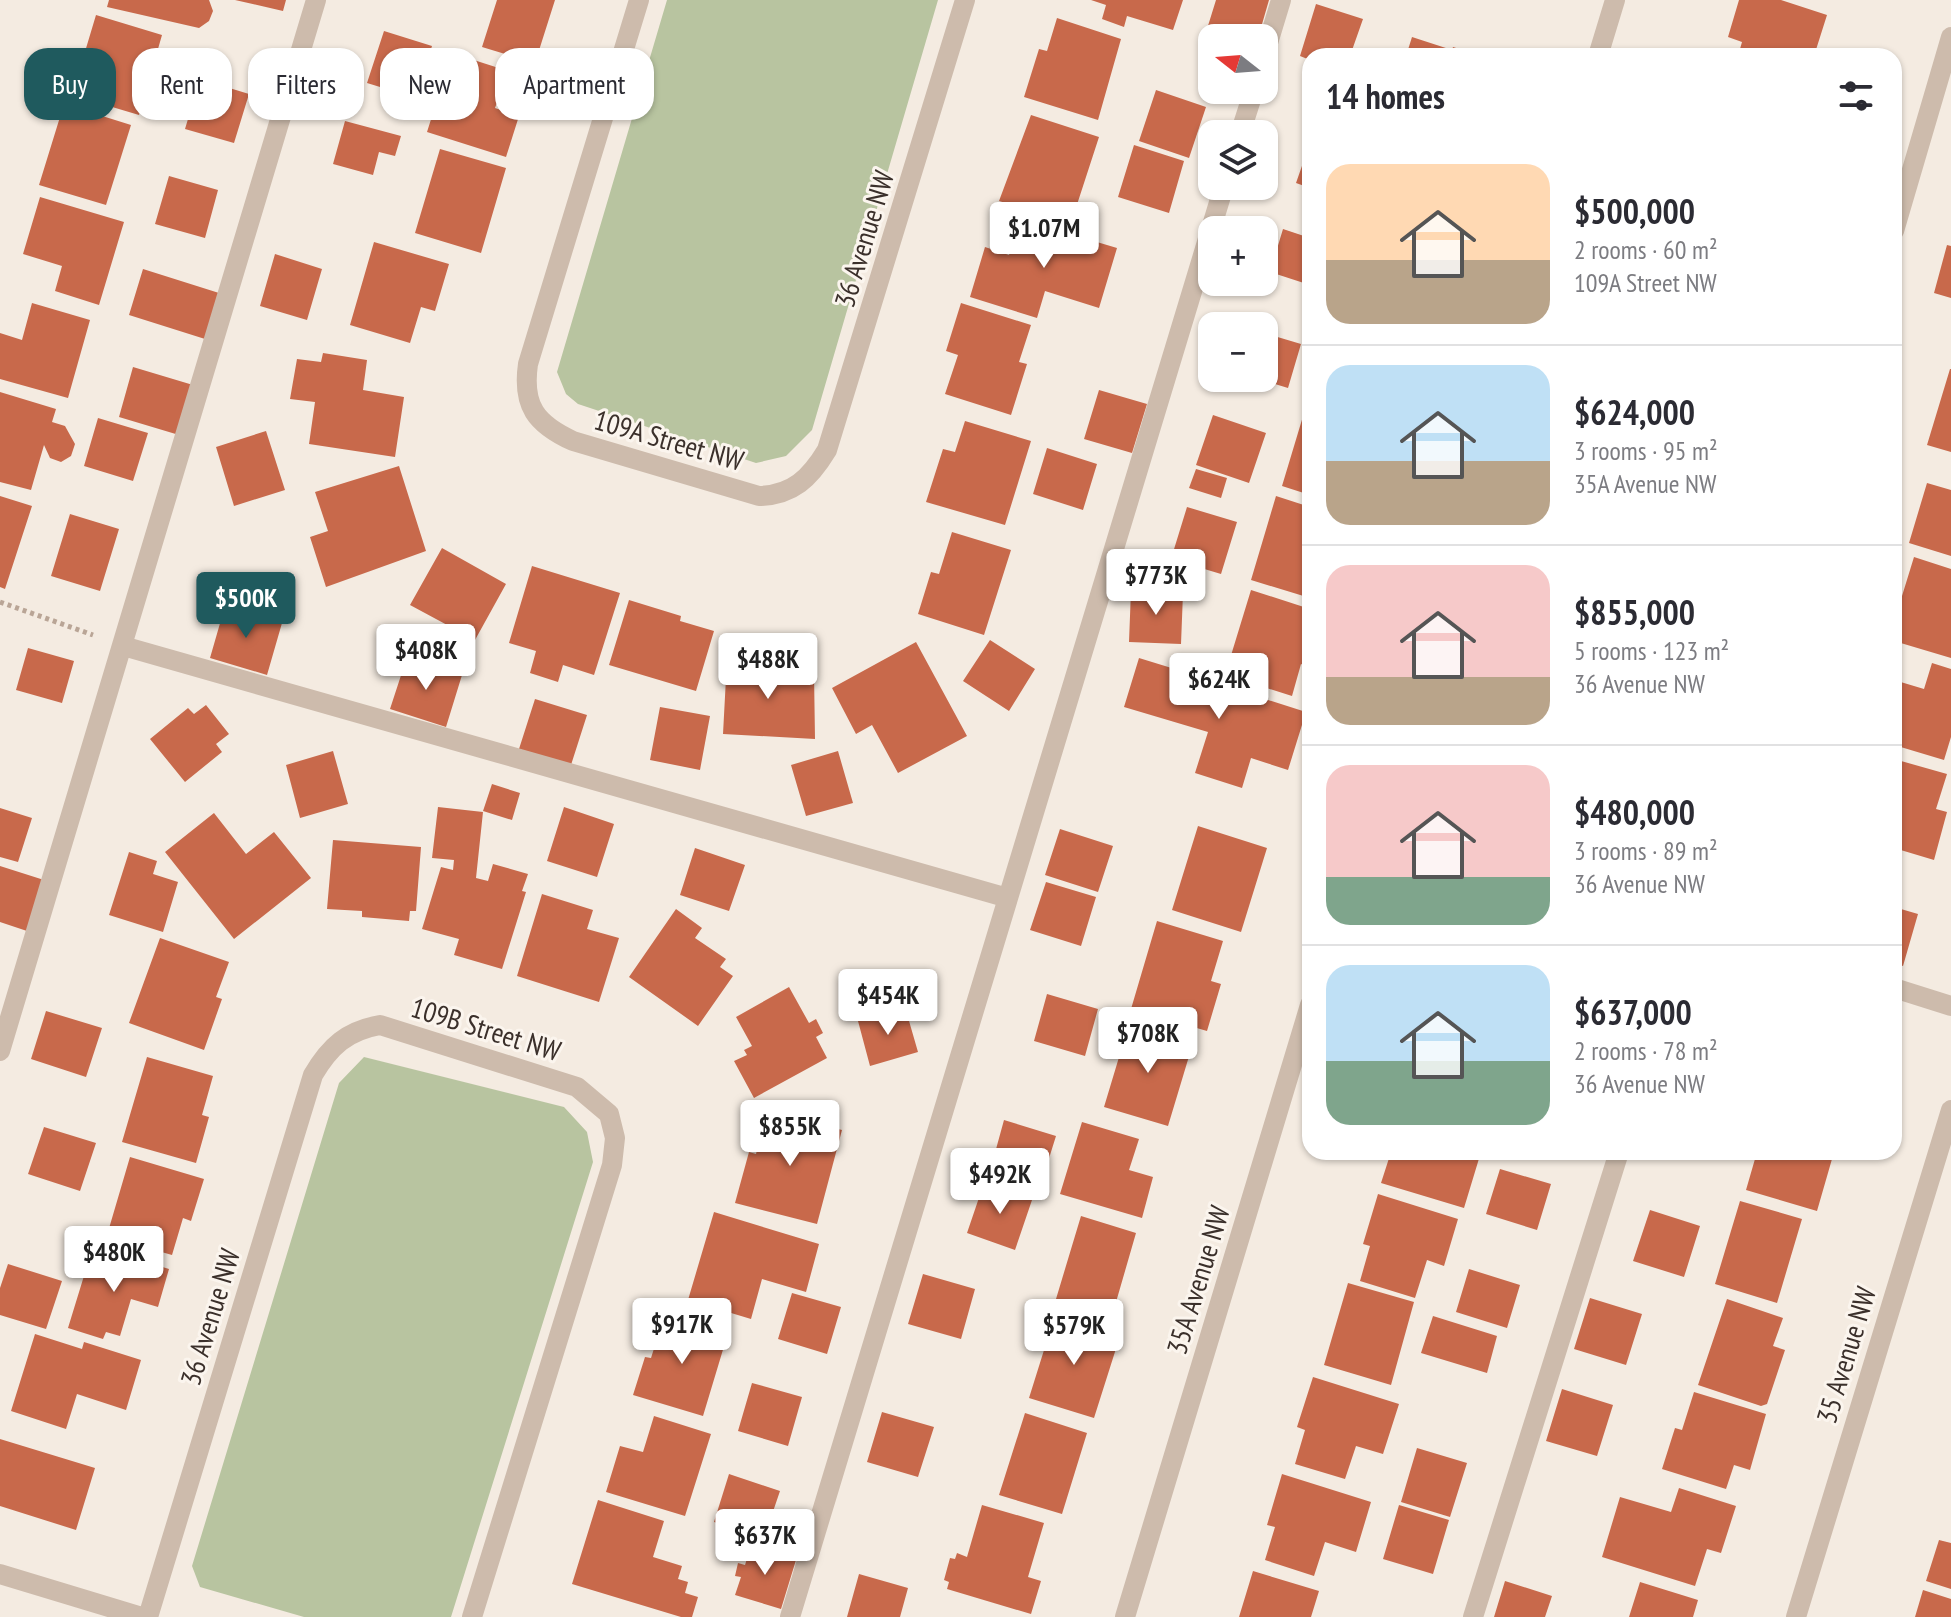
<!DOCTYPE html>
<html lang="en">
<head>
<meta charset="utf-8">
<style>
  :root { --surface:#fff; --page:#f2f2f3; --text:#2b2b33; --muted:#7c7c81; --line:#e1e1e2; --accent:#1f5a5e }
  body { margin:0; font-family:"PT Sans Narrow",sans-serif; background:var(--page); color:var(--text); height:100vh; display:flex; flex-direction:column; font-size:30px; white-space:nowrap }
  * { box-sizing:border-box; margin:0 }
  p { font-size:26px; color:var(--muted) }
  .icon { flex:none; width:44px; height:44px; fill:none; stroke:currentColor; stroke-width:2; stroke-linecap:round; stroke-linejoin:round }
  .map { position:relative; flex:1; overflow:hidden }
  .drawer { position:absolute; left:1302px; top:48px; width:600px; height:1112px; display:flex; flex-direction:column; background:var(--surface); border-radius:24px; box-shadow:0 2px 6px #0004 }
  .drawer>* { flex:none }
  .banner { position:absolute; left:24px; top:48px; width:760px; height:72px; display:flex; gap:16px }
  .needle { width:52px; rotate:287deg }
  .controls { position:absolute; left:1198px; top:24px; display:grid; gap:16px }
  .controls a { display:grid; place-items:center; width:80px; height:80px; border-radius:16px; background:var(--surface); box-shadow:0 2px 6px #0004; font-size:40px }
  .price { position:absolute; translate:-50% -68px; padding:0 18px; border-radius:8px; background:#fff; color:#222; font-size:26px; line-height:52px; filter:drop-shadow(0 2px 4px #0008) }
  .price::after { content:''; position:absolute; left:50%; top:48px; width:24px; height:18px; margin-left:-12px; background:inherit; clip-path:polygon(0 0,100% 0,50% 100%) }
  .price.active { background:var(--accent); color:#fff }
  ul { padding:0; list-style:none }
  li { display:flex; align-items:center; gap:24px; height:200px; padding:0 24px }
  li+li { border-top:2px solid var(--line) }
  li span { display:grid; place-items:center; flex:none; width:224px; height:160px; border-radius:24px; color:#555 }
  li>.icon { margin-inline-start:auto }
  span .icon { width:96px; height:96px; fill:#fffc; stroke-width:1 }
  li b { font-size:34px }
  h2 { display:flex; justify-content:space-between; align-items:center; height:96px; padding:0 24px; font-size:34px }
  .chip { padding:0 28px; border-radius:24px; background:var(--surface); box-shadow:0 2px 6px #0004; font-size:28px; line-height:72px }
  .chip.active { background:var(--accent); color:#fff }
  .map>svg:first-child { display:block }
  .green { fill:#b8c4a0 }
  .building { fill:#c8694b }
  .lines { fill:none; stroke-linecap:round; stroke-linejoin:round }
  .path { stroke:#b9a596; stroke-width:5; stroke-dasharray:4 4; stroke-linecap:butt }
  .lane { stroke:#cdbbac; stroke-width:20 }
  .street { stroke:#cdbbac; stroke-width:20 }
  .labels { text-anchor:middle; stroke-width:6; stroke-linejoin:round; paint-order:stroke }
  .street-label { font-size:28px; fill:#3b302b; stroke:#fbf5ee }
</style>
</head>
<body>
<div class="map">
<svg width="1951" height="1617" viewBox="0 0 1951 1617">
  <rect width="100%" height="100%" fill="#f4ebe1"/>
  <path class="green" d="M667,0H938L812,430L786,456L756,463L578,404L566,394L557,372Z
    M364,1057L564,1107L587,1132L593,1162L451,1617H304L200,1587L192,1566L339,1083Z"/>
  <path class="building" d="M109,0H209L213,11L209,21L199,28L107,7Z
    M235,0H286L283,11Z
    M497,0H555L535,63L482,47Z
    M1091,0H1183L1173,30L1127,16L1124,27L1102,19L1106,5Z
    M1216,0H1269L1258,38H1235L1207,29Z
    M1739,0H1781L1827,15L1814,56H1738L1742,42L1728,37Z
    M1316,4L1363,19L1350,56H1310V60L1300,56Z
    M96,15L162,35L139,115L72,95Z
    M1057,18L1121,39L1098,120L1024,97L1039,49L1047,51Z
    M384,31L432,46L416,98L367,83Z
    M1412,37L1452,50L1453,47L1481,56H1406Z
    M452,53L508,71L495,108L519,116L506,157L427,132Z
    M200,79L249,94L234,143L185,129Z
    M1156,90L1206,107L1189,158L1139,141Z
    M64,104L131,125L106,205L39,185Z
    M1031,115L1099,137L1071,223L999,201Z
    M345,121L401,136L395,156L379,152L373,175L333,164Z
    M1310,143V188L1296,183Z
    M1134,145L1184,161L1169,213L1118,197Z
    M440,149L506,168L481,253L415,233Z
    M169,176L218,190L205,238L155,224Z
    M40,197L124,222L99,305L55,291L62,266L23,254Z
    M1020,219L1117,248L1099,308L1045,291L1037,318L970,297L985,247L1009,255Z
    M1283,229L1310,238V285L1270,272Z
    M374,242L449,264L435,311L421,307L410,343L350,325Z
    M1947,245L1951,246V298L1934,293Z
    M275,254L322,269L307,320L260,306Z
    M143,269L219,293L205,339L129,315Z
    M32,303L90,320L68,398L0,379V333L22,340Z
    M961,303L1031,325L1019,362L1027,364L1011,415L945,394L958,355L946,351Z
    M1264,333L1301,344L1288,388L1258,379L1264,378Z
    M323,353L367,360L363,390L404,397L395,457L309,444L315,402L290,399L297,359L321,362Z
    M133,367L193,385L179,435L119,417Z
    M1950,369H1951V452L1927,445Z
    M1099,390L1147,404L1132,453L1084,439Z
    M0,392L56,409L52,422L65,426L75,444L71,456L61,462L50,458L44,445L31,490L0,482Z
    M1307,403L1310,404V495L1282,486Z
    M1213,415L1266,433L1249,483L1196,465Z
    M98,418L148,433L133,481L84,466Z
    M965,421L1031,441L1005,525L926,502L943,449L955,452Z
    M266,431L285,490L234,506L216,447Z
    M1047,448L1097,464L1083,510L1033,494Z
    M399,466L426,551L326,587L310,537L328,531L315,492Z
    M1196,469L1227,478L1221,498L1189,488Z
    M1927,483L1951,490V556L1909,543Z
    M0,496L32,506L5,589L0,587Z
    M1276,496L1310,507V598L1251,580Z
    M1187,507L1237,522L1221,574L1171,559Z
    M70,514L119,529L100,591L51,576Z
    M952,532L1011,550L984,635L918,614L931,572L939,574Z
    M442,548L506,584L475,640L410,605Z
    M1914,557L1951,569V658L1894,641V622Z
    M532,566L620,593L594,675L563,665L558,682L530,673L536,651L509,643Z
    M1131,590L1183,593L1181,644L1129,642Z
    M1251,590L1310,609V660L1308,667L1301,664L1292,696L1225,675Z
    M629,600L681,616L680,621L714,631L696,691L609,665Z
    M225,606L282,623L267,675L210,658Z
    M990,640L1035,669L1009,711L963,681Z
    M916,642L967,736L898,773L872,725L856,734L832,688Z
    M28,648L74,661L62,703L16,690Z
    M407,657L462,675L446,727L390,709Z
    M1139,658L1191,674L1189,680L1219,689L1221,685L1306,712L1288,770L1251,758L1242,788L1195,773L1208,732L1124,707Z
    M727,659L775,662L774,671L814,673L815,739L723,734Z
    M1932,663L1951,669V737L1944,760L1894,745V680L1924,689Z
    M535,699L587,715L571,765L519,749Z
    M206,705L229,734L216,744L222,752L185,782L150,739L188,708L194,714Z
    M660,707L710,716L700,770L650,760Z
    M333,751L348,804L300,818L286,765Z
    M838,751L853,803L806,816L791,765Z
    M1894,759L1947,774L1936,809L1947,812L1934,860L1894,848Z
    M492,784L520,793L512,820L483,811Z
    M438,807L483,812L476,878L488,881L493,864L528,874L522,891L526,892L502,969L454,955L459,939L422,929L441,867L453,870L454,860L432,858Z
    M564,807L614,824L597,877L547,861Z
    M0,808L32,818L18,862L0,857Z
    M214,813L246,854L274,832L311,878L234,939L165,852Z
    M1198,826L1267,848L1241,932L1172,910Z
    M1060,829L1113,846L1098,892L1045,875Z
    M333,840L421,847L416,911H410L409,921L362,917V911L327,909Z
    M695,848L745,865L729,911L680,895Z
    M129,852L157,861L153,874L178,882L163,932L109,915Z
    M0,866L44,880L27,931L0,922Z
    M1046,882L1096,897L1081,946L1030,930Z
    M542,894L593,910L587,929L619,938L599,1002L517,976Z
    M1894,907L1918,914L1903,966L1894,963Z
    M676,909L702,928L695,938L726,959L720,967L733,976L698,1026L629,977Z
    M1157,921L1223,941L1211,981L1221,984L1207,1031L1131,1009Z
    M160,938L229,962L216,997L222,999L204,1050L129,1023Z
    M789,987L809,1023L816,1019L823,1033L816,1037L827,1058L754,1098L734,1061L747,1055L744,1050L752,1046L736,1017Z
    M1047,994L1098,1009L1085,1056L1034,1041Z
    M905,1007L918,1052L870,1066L858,1021Z
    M46,1011L102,1028L86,1077L31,1059Z
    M1129,1024L1193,1043L1168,1126L1104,1107Z
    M147,1057L213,1076L202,1115L209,1117L196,1163L122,1142Z
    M767,1110L842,1130L817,1224L735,1203L749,1152L756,1154Z
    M1004,1120L1056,1136L1040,1187L990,1171Z
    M1082,1122L1139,1139L1129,1170L1153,1177L1142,1218L1060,1194Z
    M44,1127L96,1143L80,1191L28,1174Z
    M1391,1152H1481L1464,1208L1381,1183Z
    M1757,1152H1824L1823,1156L1832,1159L1817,1211L1746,1190Z
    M130,1157L204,1179L191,1221L183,1218L172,1255L158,1251L156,1257L105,1242Z
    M1500,1169L1551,1184L1537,1230L1486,1214Z
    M984,1183L1032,1200L1015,1250L967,1233Z
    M1378,1194L1458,1219L1444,1266L1427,1260L1415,1298L1360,1281L1370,1246L1363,1244Z
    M1740,1201L1802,1219L1777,1303L1715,1284Z
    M1650,1210L1700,1226L1684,1277L1633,1261Z
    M714,1212L819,1244L806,1292L762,1279L751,1319L688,1300Z
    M1081,1216L1136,1233L1112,1316L1056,1299Z
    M91,1253L138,1267L140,1260L169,1269L158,1307L131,1299L120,1336L106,1332L103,1339L68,1328Z
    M8,1264L62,1281L46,1329L0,1315V1288Z
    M1469,1269L1520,1285L1507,1328L1456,1312Z
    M923,1274L975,1289L961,1339L908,1324Z
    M1348,1283L1414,1302L1391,1385L1324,1365Z
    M792,1293L841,1307L827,1354L778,1339Z
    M1590,1298L1642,1314L1626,1365L1574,1349Z
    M1727,1299L1783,1318L1773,1346L1785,1350L1767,1404L1761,1406L1698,1385Z
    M665,1314L728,1333L703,1416L633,1395L645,1357L651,1358Z
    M1055,1315L1120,1336L1094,1418L1029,1398Z
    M1433,1316L1497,1336L1487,1373L1421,1353Z
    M35,1334L82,1349L84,1342L141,1360L126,1410L77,1394L66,1429L11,1411Z
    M1313,1377L1399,1404L1383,1454L1356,1446L1345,1479L1295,1464L1305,1430L1297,1427Z
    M752,1383L802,1397L788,1446L738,1431Z
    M1562,1389L1613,1405L1597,1456L1546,1441Z
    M1694,1392L1766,1414L1750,1470L1734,1465L1726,1489L1662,1469L1675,1428L1682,1430Z
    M882,1412L934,1427L918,1477L867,1462Z
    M1025,1413L1087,1433L1062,1514L999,1495Z
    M654,1416L711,1434L685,1516L606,1492L620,1446L643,1452Z
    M0,1439L95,1468L76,1530L0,1506Z
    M1417,1448L1467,1463L1450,1517L1401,1502Z
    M729,1474L780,1491L764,1538L714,1522Z
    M1282,1474L1371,1502L1356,1552L1325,1542L1314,1576L1265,1560L1275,1527L1267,1525Z
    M1679,1488L1736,1506L1721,1553L1707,1549L1695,1586L1602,1557L1620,1497L1671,1512Z
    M598,1500L664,1521L653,1557L682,1566L678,1579L688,1582L685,1593L698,1597L692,1617H681L572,1584Z
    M982,1505L1044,1523L1028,1577L1041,1581L1031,1614L947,1589L949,1582L944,1580L950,1558L955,1559L957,1553L967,1557Z
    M1399,1505L1449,1520L1433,1574L1383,1559Z
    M1939,1540L1951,1543V1589L1926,1581Z
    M751,1546L796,1560L781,1609L735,1595L741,1577L735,1576L738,1563L745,1565Z
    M1253,1571L1319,1591L1311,1617H1239Z
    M859,1574L908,1588L900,1617H847Z
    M1505,1581L1552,1596L1545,1617H1494Z
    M1640,1582L1698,1600L1693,1617H1629Z
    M1923,1590L1951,1599V1617H1915Z"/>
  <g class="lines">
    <path class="path" d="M0,602L93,635"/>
    <path class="lane" d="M1264,56L1281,0
      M1240,134L1254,90
      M1894,231L1951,37
      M123,646L1008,898
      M1894,988L1951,1006
      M0,1051L316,0
      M790,1617L1224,186
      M1473,1617L1619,1152"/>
    <path class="street" d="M639,0L528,364C522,406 536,424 573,441L759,496C793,495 810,478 827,450L965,0
      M1598,56L1615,0
      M0,1574L142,1617
      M148,1617L313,1075C330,1046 347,1031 380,1025L577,1087L609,1114L615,1138L612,1165L472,1617
      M1125,1617L1310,1005
      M1796,1617L1951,1110"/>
  </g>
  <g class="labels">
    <g class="street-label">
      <text transform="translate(864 239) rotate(-73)" y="10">36 Avenue NW</text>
      <text transform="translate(669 440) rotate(16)" y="10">109A Street NW</text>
      <text transform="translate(486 1029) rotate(17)" y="10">109B Street NW</text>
      <text transform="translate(1198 1280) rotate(-73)" y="10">35A Avenue NW</text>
      <text transform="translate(210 1317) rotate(-73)" y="10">36 Avenue NW</text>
      <text transform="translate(1846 1355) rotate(-73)" y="10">35 Avenue NW</text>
    </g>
  </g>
</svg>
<div class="controls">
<a><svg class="needle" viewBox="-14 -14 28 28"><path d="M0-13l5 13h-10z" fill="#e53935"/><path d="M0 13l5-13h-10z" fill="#7c7c81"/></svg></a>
<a><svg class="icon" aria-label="layers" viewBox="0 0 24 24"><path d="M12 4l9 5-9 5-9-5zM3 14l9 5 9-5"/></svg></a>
<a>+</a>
<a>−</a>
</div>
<b class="price" style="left:1044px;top:270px">$1.07M</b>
<b class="price" style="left:1156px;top:617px">$773K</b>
<b class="price active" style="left:246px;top:640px">$500K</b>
<b class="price" style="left:426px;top:692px">$408K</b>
<b class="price" style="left:768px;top:701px">$488K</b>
<b class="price" style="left:1219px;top:721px">$624K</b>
<b class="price" style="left:888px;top:1037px">$454K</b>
<b class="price" style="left:1148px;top:1075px">$708K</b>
<b class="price" style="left:790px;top:1168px">$855K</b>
<b class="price" style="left:1000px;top:1216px">$492K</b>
<b class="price" style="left:114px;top:1294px">$480K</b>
<b class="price" style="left:682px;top:1366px">$917K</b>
<b class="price" style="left:1074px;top:1367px">$579K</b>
<b class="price" style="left:765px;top:1577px">$637K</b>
<div class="banner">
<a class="chip active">Buy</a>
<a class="chip">Rent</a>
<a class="chip">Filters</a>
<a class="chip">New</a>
<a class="chip">Apartment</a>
</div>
<section class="drawer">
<h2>14 homes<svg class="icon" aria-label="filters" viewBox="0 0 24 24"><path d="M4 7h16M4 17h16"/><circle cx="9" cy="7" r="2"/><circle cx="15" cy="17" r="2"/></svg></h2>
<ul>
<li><span style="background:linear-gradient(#ffd9b3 60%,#b9a48a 0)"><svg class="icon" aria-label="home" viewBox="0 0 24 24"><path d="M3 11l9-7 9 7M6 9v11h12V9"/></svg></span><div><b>$500,000</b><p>2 rooms · 60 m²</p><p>109A Street NW</p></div></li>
<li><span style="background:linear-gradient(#bfe0f5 60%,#b9a48a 0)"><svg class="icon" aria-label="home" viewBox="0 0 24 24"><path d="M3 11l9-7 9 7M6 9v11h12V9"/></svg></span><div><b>$624,000</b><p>3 rooms · 95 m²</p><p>35A Avenue NW</p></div></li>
<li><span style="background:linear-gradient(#f6c9c9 70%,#b9a48a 0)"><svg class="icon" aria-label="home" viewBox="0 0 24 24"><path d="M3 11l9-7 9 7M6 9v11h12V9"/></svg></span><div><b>$855,000</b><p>5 rooms · 123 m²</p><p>36 Avenue NW</p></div></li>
<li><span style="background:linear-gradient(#f6c9c9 70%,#7fa58c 0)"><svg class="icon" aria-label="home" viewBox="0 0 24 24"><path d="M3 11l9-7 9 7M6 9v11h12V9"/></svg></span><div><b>$480,000</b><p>3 rooms · 89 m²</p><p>36 Avenue NW</p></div></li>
<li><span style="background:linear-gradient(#bfe0f5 60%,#7fa58c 0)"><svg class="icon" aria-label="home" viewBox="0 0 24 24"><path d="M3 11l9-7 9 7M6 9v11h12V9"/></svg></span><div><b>$637,000</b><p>2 rooms · 78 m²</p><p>36 Avenue NW</p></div></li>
</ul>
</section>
</div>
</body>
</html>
